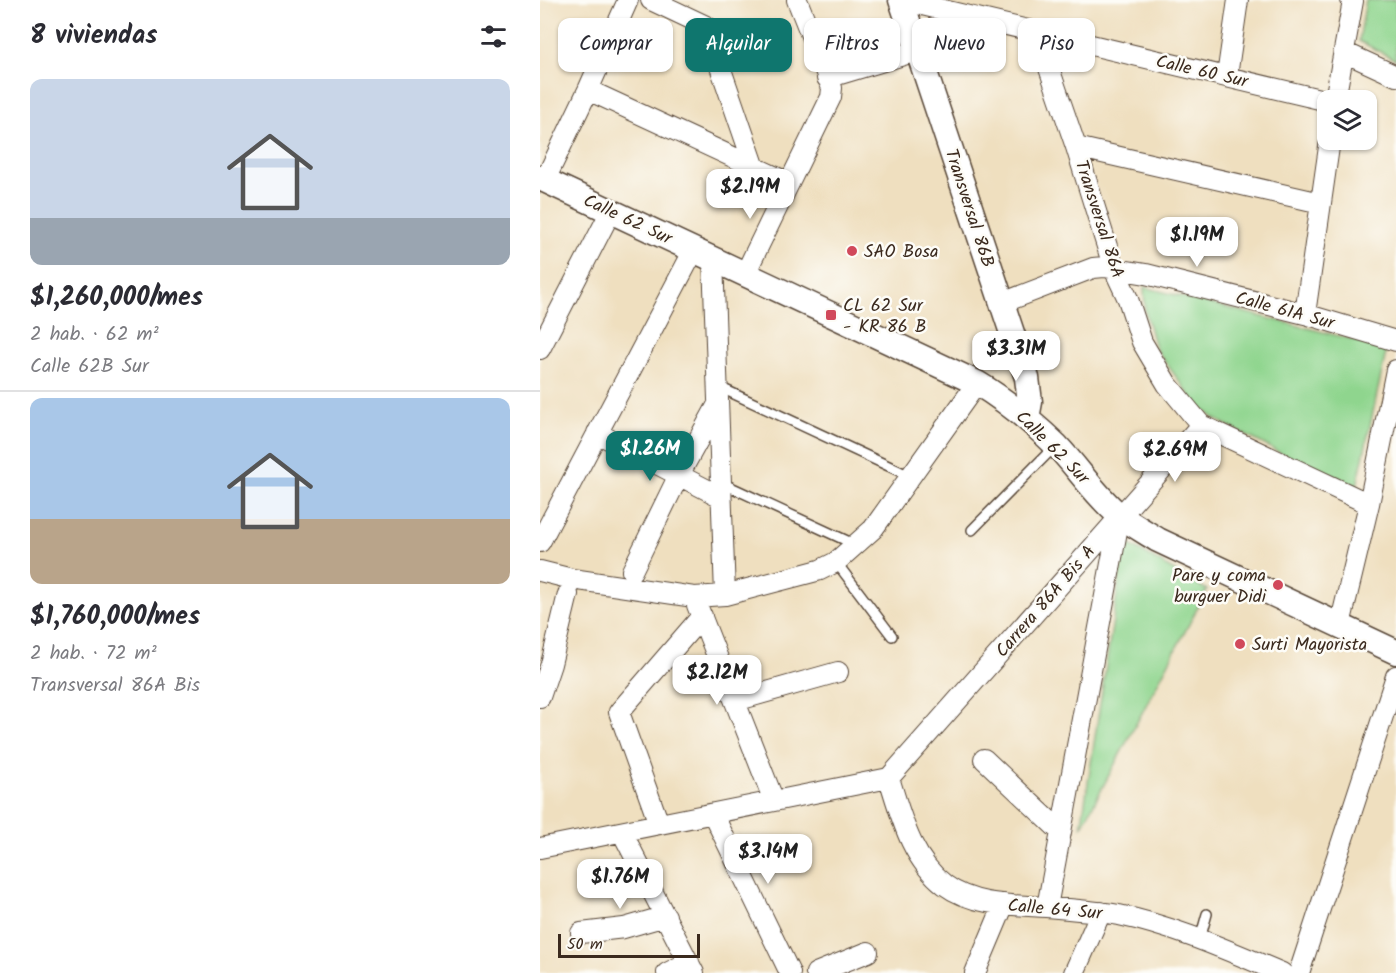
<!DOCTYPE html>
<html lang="es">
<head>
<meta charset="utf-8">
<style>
  :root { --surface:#fff; --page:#f2f2f3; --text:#2b2b33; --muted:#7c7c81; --line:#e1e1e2; --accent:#0f766e }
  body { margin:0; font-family:Kalam,sans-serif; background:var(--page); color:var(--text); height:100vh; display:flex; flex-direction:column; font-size:22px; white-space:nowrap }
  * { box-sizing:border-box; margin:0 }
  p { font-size:20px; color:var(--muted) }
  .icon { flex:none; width:33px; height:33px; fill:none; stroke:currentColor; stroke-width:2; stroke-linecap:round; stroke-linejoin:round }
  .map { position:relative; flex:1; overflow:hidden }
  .side { display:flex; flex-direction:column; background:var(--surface); width:540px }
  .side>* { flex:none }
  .guide { position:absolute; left:18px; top:18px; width:570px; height:54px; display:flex; gap:12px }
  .controls { position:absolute; left:777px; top:90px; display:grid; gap:12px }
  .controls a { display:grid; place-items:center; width:60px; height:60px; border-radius:12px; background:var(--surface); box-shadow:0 2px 4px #0004; font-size:30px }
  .scale { position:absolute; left:18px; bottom:15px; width:142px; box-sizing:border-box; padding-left:6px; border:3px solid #3b2a1e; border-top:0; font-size:16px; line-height:21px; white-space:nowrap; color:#3b2a1e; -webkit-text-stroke:4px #fdfcf7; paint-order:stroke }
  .price { position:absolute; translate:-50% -51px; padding:0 14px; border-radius:12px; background:#fff; color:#222; font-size:20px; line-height:39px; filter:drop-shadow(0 2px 3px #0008) }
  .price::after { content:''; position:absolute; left:50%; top:36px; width:18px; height:14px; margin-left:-9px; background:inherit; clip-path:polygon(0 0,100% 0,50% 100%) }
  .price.current { background:var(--accent); color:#fff }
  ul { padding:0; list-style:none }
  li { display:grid; align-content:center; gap:12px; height:318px; padding:0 30px }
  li+li { border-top:2px solid var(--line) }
  li span { display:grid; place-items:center; height:186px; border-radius:12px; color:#555 }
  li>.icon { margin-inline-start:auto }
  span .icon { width:108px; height:108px; fill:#fffc; stroke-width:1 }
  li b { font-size:26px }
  h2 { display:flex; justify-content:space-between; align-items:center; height:72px; padding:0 30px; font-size:26px }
  .pill { padding:0 21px; border-radius:12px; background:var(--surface); box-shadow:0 2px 4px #0004; font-size:21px; line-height:54px }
  .pill.current { background:var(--accent); color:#fff }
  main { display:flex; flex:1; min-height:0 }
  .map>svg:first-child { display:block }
  .green { fill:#8fd58e; stroke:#658056; stroke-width:1.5 }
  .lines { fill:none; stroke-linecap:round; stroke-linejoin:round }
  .service-casing { stroke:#564536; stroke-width:12 }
  .minor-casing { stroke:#564536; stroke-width:22 }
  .tertiary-casing { stroke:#564536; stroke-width:27 }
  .service { stroke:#fff; stroke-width:9 }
  .minor { stroke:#fff; stroke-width:20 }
  .tertiary { stroke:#fff; stroke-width:24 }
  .poi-dot { fill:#d1495b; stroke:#fdfcf7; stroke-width:2 }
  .labels { text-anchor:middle; stroke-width:5; stroke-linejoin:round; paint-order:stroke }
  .street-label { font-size:18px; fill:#3b2a1e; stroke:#fdfcf7 }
  .poi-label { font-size:18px; fill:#3b2a1e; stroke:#fdfcf7; text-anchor:start }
</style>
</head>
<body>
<main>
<section class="side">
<h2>8 viviendas<svg class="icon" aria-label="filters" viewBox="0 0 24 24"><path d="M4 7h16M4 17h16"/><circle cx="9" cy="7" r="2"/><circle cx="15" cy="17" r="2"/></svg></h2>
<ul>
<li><span style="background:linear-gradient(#c9d6e8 75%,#9aa5b1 0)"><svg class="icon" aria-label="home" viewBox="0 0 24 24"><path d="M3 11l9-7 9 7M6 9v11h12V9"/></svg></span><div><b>$1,260,000/mes</b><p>2 hab. · 62 m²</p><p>Calle 62B Sur</p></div></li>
<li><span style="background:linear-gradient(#a9c7e8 65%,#b9a48a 0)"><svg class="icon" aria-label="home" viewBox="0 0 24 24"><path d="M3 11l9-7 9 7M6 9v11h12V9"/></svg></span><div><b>$1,760,000/mes</b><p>2 hab. · 72 m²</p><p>Transversal 86A Bis</p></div></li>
</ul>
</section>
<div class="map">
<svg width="856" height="973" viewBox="0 0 856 973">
  <rect width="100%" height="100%" fill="#fdfcf7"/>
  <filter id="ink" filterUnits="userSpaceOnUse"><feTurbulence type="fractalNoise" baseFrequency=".0167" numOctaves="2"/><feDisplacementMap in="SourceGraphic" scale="12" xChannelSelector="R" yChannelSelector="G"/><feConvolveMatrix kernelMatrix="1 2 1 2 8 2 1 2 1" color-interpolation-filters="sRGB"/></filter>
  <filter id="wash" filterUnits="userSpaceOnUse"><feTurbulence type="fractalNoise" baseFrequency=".008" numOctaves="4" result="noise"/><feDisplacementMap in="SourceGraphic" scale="24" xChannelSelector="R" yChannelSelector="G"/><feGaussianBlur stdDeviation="1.35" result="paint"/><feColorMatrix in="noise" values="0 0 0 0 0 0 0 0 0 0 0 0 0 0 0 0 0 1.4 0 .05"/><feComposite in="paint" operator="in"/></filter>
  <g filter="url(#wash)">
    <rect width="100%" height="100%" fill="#efdfbf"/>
    <path class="green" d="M826,0H856V60L819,41Z
      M604,287L847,348L817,486L742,454L677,420L656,404L615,348L605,311Z
      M585,542L667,590L541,828Z"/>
  </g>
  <g filter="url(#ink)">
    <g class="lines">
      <defs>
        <path id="service" d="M177,386L370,476
          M182,483L316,545
          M432,530L515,446
          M296,562L352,636
          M660,939L667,914"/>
        <path id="minor" d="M111,0L166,26L215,168
          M361,0L788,101
          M497,33L536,147L574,269L588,299L602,342L627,384L661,425L829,504
          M804,52L856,76
          M687,76L698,0
          M287,78L377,51
          M48,90L249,183
          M795,100L813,1L811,0
          M536,147L781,203
          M5,180L48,90L88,0
          M173,259L185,595
          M205,274L291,97L292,88L257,0
          M462,303L553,268L564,267L606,274L765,314L856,341
          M765,314L790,140
          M0,349L71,211
          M57,433L181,497
          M0,542L154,250
          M0,571L32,579L154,597L185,595L280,570L296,562L333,529L437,383
          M92,571L139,475L178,404
          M157,605L234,801
          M800,625L829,504L856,370
          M0,697L11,664L28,594
          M195,701L298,672
          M444,759L521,832
          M349,778C361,816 371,859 405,885C433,906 473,905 506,907C531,909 555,911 579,915C636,927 689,951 742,973
          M349,778L661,425
          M173,814L250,973
          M119,824L79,712L162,616
          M82,832L154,973
          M0,848L349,778
          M507,907L580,515
          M41,933L84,928L126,916
          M127,973L149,962
          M276,973L328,952
          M435,973L464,904
          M534,973L561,912
          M759,973L856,676"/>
        <path id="tertiary" d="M361,0L487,378L490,402L487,418
          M0,178L437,383C467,401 492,422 517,446C538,468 555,495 579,515C591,524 605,532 618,540L856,652"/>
      </defs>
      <use href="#service" class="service-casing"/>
      <use href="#minor" class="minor-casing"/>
      <use href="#tertiary" class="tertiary-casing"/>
      <use href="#service" class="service"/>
      <use href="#minor" class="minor"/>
      <use href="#tertiary" class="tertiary"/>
    </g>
  </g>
  <g class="poi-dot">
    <circle cx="312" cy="251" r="6"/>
    <rect x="285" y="309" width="12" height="12" rx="3"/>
    <circle cx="738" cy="585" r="6"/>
    <circle cx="700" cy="644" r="6"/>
  </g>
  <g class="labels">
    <g class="street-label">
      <text transform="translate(662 71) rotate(13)" y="6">Calle 60 Sur</text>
      <text transform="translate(430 208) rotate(72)" y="6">Transversal 86B</text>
      <text transform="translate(88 219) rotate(25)" y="6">Calle 62 Sur</text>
      <text transform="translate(560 219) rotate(72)" y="6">Transversal 86A</text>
      <text transform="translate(745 310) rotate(15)" y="6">Calle 61A Sur</text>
      <text transform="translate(513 447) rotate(45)" y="6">Calle 62 Sur</text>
      <text transform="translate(505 601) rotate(-49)" y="6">Carrera 86A Bis A</text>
      <text transform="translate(515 909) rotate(5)" y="6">Calle 64 Sur</text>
    </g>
    <g class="poi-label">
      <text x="324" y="257">SAO Bosa</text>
      <text x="303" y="311">CL 62 Sur<tspan x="303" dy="21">- KR 86 B</tspan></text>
      <text x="726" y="581" text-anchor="end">Pare y coma<tspan x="726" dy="21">burguer Didi</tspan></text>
      <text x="712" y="650">Surti Mayorista</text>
    </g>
  </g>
</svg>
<div class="controls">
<a><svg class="icon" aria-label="layers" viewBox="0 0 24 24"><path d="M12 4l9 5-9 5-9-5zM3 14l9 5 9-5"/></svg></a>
</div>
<div class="scale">50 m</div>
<b class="price" style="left:210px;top:220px">$2.19M</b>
<b class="price" style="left:657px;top:268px">$1.19M</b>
<b class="price" style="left:476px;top:382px">$3.31M</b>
<b class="price current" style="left:110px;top:482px">$1.26M</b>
<b class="price" style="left:635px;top:483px">$2.69M</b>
<b class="price" style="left:177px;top:706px">$2.12M</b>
<b class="price" style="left:228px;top:885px">$3.14M</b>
<b class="price" style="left:80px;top:910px">$1.76M</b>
<div class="guide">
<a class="pill">Comprar</a>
<a class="pill current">Alquilar</a>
<a class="pill">Filtros</a>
<a class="pill">Nuevo</a>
<a class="pill">Piso</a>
</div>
</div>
</main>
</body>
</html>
